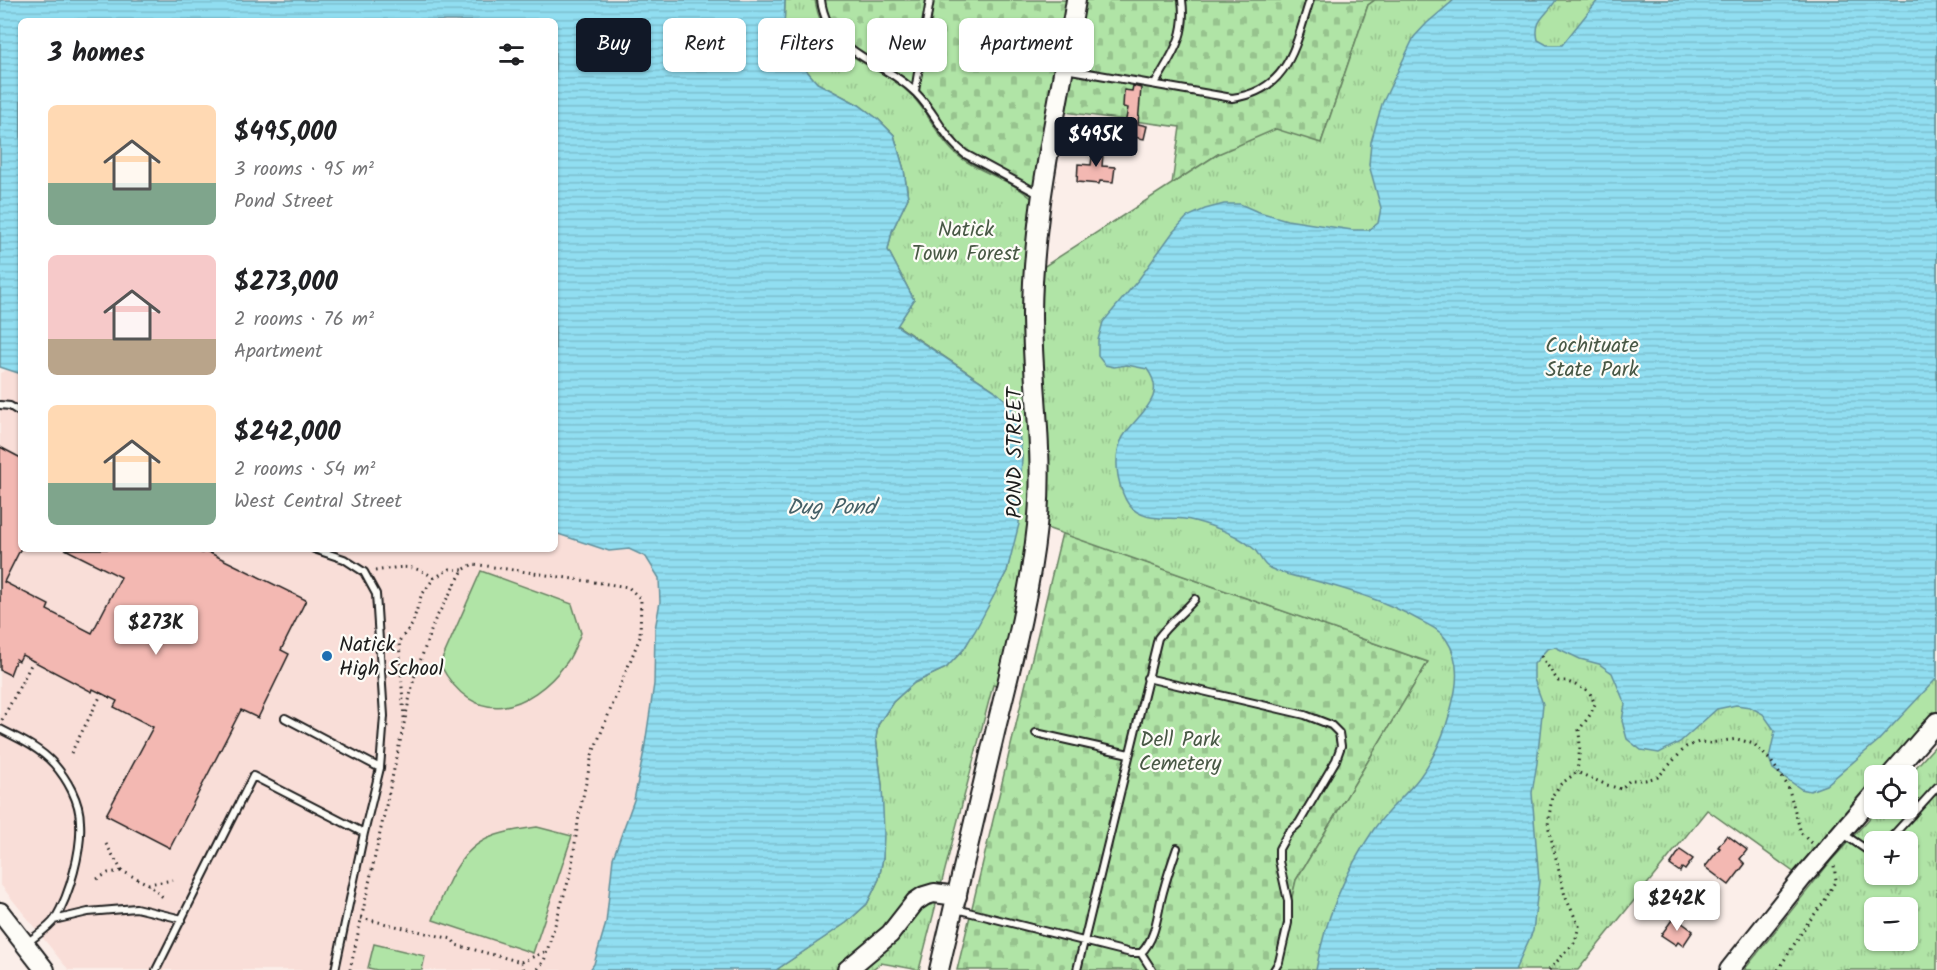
<!DOCTYPE html>
<html lang="en">
<head>
<meta charset="utf-8">
<style>
  :root { --surface:#fff; --page:#f6f6f6; --text:#202124; --muted:#757577; --accent:#111827 }
  body { margin:0; font-family:Kalam,sans-serif; background:var(--page); color:var(--text); height:100vh; display:flex; flex-direction:column; font-size:22px; white-space:nowrap }
  * { box-sizing:border-box; margin:0 }
  p { font-size:20px; color:var(--muted) }
  .icon { flex:none; width:33px; height:33px; fill:none; stroke:currentColor; stroke-width:2; stroke-linecap:round; stroke-linejoin:round }
  .map { position:relative; flex:1; overflow:hidden }
  .side { position:absolute; left:18px; top:18px; width:540px; height:534px; display:flex; flex-direction:column; background:var(--surface); border-radius:9px; box-shadow:0 2px 4px #0004 }
  .side>* { flex:none }
  .guide { position:absolute; left:576px; top:18px; width:570px; height:54px; display:flex; gap:12px }
  .tools { position:absolute; left:1864px; top:765px; display:grid; gap:12px }
  .tools a { display:grid; place-items:center; width:54px; height:54px; border-radius:9px; background:var(--surface); box-shadow:0 2px 4px #0004; font-size:30px }
  .price { position:absolute; translate:-50% -51px; padding:0 14px; border-radius:6px; background:#fff; color:#222; font-size:20px; line-height:39px; filter:drop-shadow(0 2px 3px #0008) }
  .price::after { content:''; position:absolute; left:50%; top:36px; width:18px; height:14px; margin-left:-9px; background:inherit; clip-path:polygon(0 0,100% 0,50% 100%) }
  .price.on { background:var(--accent); color:#fff }
  ul { padding:0; list-style:none }
  li { display:flex; align-items:center; gap:18px; height:150px; padding:0 30px }
  li span { display:grid; place-items:center; flex:none; width:168px; height:120px; border-radius:9px; color:#555 }
  li>.icon { margin-inline-start:auto }
  span .icon { width:72px; height:72px; fill:#fffc; stroke-width:1 }
  li b { font-size:26px }
  h2 { display:flex; justify-content:space-between; align-items:center; height:72px; padding:0 30px; font-size:26px }
  .chip { padding:0 21px; border-radius:9px; background:var(--surface); box-shadow:0 2px 4px #0004; font-size:21px; line-height:54px }
  .chip.on { background:var(--accent); color:#fff }
  .map>svg:first-child { display:block }
  .built { fill:#f9ded8 }
  .grass { fill:#b0e4a6; stroke:#668061; stroke-width:1.5 }
  .cemetery { fill:url(#cemetery-stones); stroke:#668061; stroke-width:1.5 }
  .park { fill:url(#park-tufts); stroke:#668061; stroke-width:1.5; fill-rule:evenodd }
  .water { fill:url(#water-rules); stroke:#62909c; stroke-width:1.5 }
  .building { fill:#f3b8b2; stroke:#1c1c1c; stroke-width:1.5 }
  .lines { fill:none; stroke-linecap:round; stroke-linejoin:round }
  .lane-casing { stroke:#1c1c1c; stroke-width:10 }
  .secondary-casing { stroke:#1c1c1c; stroke-width:22 }
  .path { stroke:#1c1c1c; stroke-width:3; stroke-dasharray:1.5 4.5; stroke-linecap:butt }
  .lane { stroke:#fdfcf7; stroke-width:6 }
  .secondary { stroke:#fdfcf7; stroke-width:18 }
  .poi-dot { fill:#1f6fb2; stroke:#fdfcf7; stroke-width:2 }
  .labels { text-anchor:middle; stroke-width:4.5; stroke-linejoin:round; paint-order:stroke }
  .park-label { font-size:21px; fill:#485845; stroke:#fdfcf7 }
  .street-label { font-size:21px; fill:#1c1c1c; stroke:#fdfcf7 }
  .poi-label { font-size:21px; fill:#1c1c1c; stroke:#fdfcf7; text-anchor:start }
  .water-label { font-size:22px; font-style:italic; fill:#456067; stroke:#fdfcf7 }
</style>
</head>
<body>
<div class="map">
<svg width="1937" height="970" viewBox="0 0 1937 970">
  <defs>
    <pattern id="cemetery-stones" width="16" height="16" patternUnits="userSpaceOnUse" patternTransform="scale(1.5)"><rect width="16" height="16" fill="#b0e4a6"/><path d="M2 7V4a2 2 0 0 1 4 0v3zM10 15v-3a2 2 0 0 1 4 0v3z" fill="#97c38e"/></pattern>
    <pattern id="park-tufts" width="24" height="20" patternUnits="userSpaceOnUse" patternTransform="scale(1.5)"><rect width="24" height="20" fill="#b0e4a6"/><path d="M3 7l-1-3M5 7V3M7 7l1-3M15 17l-1-3M17 17v-4M19 17l1-3" fill="none" stroke="#97c38e"/></pattern>
    <pattern id="water-rules" width="6" height="5" patternUnits="userSpaceOnUse" patternTransform="scale(1.5)"><rect width="6" height="5" fill="#91def1"/><path d="M0 2.5h6" fill="none" stroke="#7cbece"/></pattern>
  </defs>
  <rect width="100%" height="100%" fill="#fbeee9"/>
  <filter id="ink" filterUnits="userSpaceOnUse"><feTurbulence type="fractalNoise" baseFrequency=".0167" numOctaves="2"/><feDisplacementMap in="SourceGraphic" scale="12" xChannelSelector="R" yChannelSelector="G"/><feConvolveMatrix kernelMatrix="1 2 1 2 8 2 1 2 1" color-interpolation-filters="sRGB"/></filter>
  <g filter="url(#ink)">
    <path class="built" d="M9,369L21,374V549H555V533L609,551L629,549L646,557L659,578L660,602L655,629L654,684L644,751L634,800L613,858L606,923L594,964L590,970H69L62,962L0,884V373Z"/>
    <path class="grass" d="M481,571L572,604L581,633C577,642 573,654 567,662C529,713 473,729 440,664Z
      M537,827L572,836L533,953L433,920C445,890 457,850 491,837C506,831 521,829 537,827Z
      M374,944L425,956L422,970H377L368,968Z"/>
    <path class="cemetery" d="M815,0H1375L1368,5L1321,143L1218,154L1172,184L1180,127L1057,111L1040,205L1018,188L962,159L952,151L921,107L892,80L846,54L832,40L823,24Z
      M1062,533L1428,662L1296,880L1275,970H957Z"/>
    <path class="park" d="M785,0H815C824,61 879,61 913,97C931,116 940,143 961,158C978,171 1000,177 1018,188C1026,193 1033,200 1040,205L1034,273L1218,154L1276,129L1321,143L1368,5L1375,0H1937V722L1890,775L1875,776V793L1802,878L1707,810L1578,970H1275L1296,880L1428,662L1038,525L1006,689L993,685L919,970L881,963L871,970H776L846,923L867,904L879,879L883,858L882,785L876,738L878,725L893,702L914,683L946,668L964,649L1007,571L1012,548L1022,456L994,390L897,325L914,300L888,250L892,231L908,198L904,170L894,135L878,119L859,105L817,83L796,58L784,30Z
      M1937,744V970H1744L1830,862L1878,809L1908,808V776ZM1875,842H1908V874H1875ZM1875,908H1908V940H1875Z"/>
    <path class="water" d="M0,0H785L784,30L796,58L817,83L859,105L878,119L894,135L904,170L908,198L892,231L888,250L914,300L897,326L994,390L1012,406L1018,426L1022,456L1019,524L1007,571L975,631L964,649L946,668L914,683L893,702L878,725L876,738L882,785L884,833L883,858L879,879L867,904L846,923L776,970H590L594,964L606,923L613,858L634,800L644,751L654,684L655,629L660,602L659,578L646,557L629,549L609,551L555,533V21H21V374L0,367Z
      M1454,0H1556C1547,16 1533,19 1538,40L1547,45H1562L1598,0H1937V678L1878,741L1826,785L1810,791L1801,789L1773,769L1769,758L1775,731L1763,714L1750,707L1736,705L1717,709L1680,742L1659,753L1641,750L1627,739L1622,721L1625,704L1612,673L1599,664L1580,659L1555,647L1547,649L1534,664V679L1543,704L1537,763L1532,793L1539,881L1533,931L1515,970H1316C1325,919 1345,872 1374,829C1387,810 1405,796 1419,778C1438,753 1449,722 1455,691C1458,674 1457,655 1446,639C1439,629 1428,625 1417,619C1385,601 1352,591 1316,581C1301,577 1281,575 1268,567C1262,563 1259,554 1254,549C1242,538 1226,531 1211,526C1202,523 1193,520 1184,519C1166,517 1143,522 1129,505C1123,497 1120,486 1118,476C1116,463 1116,449 1123,437C1137,414 1169,398 1147,369L1127,365L1114,367L1105,365L1098,356V340L1103,322L1139,279L1173,232L1187,217L1205,209L1224,204H1240L1256,211L1287,220L1352,230H1369L1378,223L1381,208L1369,165L1371,142L1382,104L1414,37L1427,23Z"/>
    <path class="building" d="M1133,86L1141,88L1138,124L1147,126L1144,139L1123,135L1128,108L1123,107L1124,90L1132,91Z
      M1094,141L1104,142L1102,166L1115,167L1113,182L1100,181L1099,184L1077,182L1078,164L1091,165Z
      M0,447L21,458V548L4,582L49,605L47,610L92,633L121,577L65,549H194L202,553L204,550L306,600L281,650L289,654L258,718L241,710L170,848L106,815L153,727L114,707L117,701L93,689L92,692L22,655L19,661L16,659L10,675L0,670Z
      M1727,835L1747,850L1740,859L1745,864L1729,885L1705,867L1720,848L1718,847Z
      M1680,850L1693,859L1685,870L1682,868L1680,872L1670,865Z
      M1674,917L1693,931L1683,946L1678,942L1676,945L1661,935Z"/>
    <g class="lines">
      <defs>
        <path id="lane" d="M821,0C828,55 884,60 916,93C935,112 944,138 965,154L1039,194
          M1065,69L1232,98C1289,91 1295,46 1310,0
          M1155,84C1172,54 1187,37 1182,0
          M915,91L930,0
          M0,405L10,406L21,413
          M314,549L344,559L364,572L376,594L384,716L380,768L364,833
          M1147,678L1305,715L1331,725L1339,733L1341,746L1336,760L1299,823L1288,833L1279,849V861L1288,901V923L1279,962L1274,970
          M285,718L380,768
          M0,729C18,738 40,748 54,764C67,779 80,801 80,822C82,850 70,894 55,919C49,928 35,936 27,943
          M1036,733L1129,754
          M1842,833L1867,850L1875,852
          M1887,842L1937,787
          M956,909L1131,953H1141C1157,937 1157,913 1163,892C1167,877 1172,862 1177,848
          M54,920L88,912L136,908L182,919
          M1141,953L1152,970
          M156,970L253,776L364,833L335,970
          M1077,970L1158,638C1169,623 1183,613 1195,599"/>
        <path id="secondary" d="M1890,776L1937,722
          M0,912L45,970
          M847,970L890,934L915,902L924,896L934,893L957,896
          M939,970C959,888 978,806 997,724C1013,659 1030,593 1037,526C1045,455 1032,384 1032,313C1033,208 1059,104 1076,0
          M1729,970L1802,878L1875,793"/>
      </defs>
      <use href="#lane" class="lane-casing"/>
      <use href="#secondary" class="secondary-casing"/>
      <path class="path" d="M375,571C399,567 413,563 434,578
        M1541,656L1558,681H1566L1589,691L1595,704L1590,715L1579,730L1580,747L1577,772
        M404,718L399,641L412,625L421,596L434,578L450,569L463,570
        M2,720L33,661
        M71,753L102,693
        M106,844L122,871L148,884L165,899
        M97,879L108,873L122,871
        M148,884L174,880
        M361,918L452,939L456,945L521,962L524,970
        M521,962L547,951
        M350,970L414,678L435,620L463,570L473,564L628,587L641,599L640,637L592,755L579,815L571,872L544,961L537,970
        M1549,970L1575,942L1579,926L1565,896L1548,825L1552,796L1561,784L1577,772L1607,785L1621,789L1630,780H1645L1658,777L1686,747L1699,742L1710,743L1737,739L1754,744L1771,761L1788,786L1801,833L1811,843
        M1778,970L1807,924L1824,902L1836,880L1834,866"/>
      <use href="#lane" class="lane"/>
      <use href="#secondary" class="secondary"/>
    </g>
  </g>
  <circle class="poi-dot" cx="327" cy="656" r="6"/>
  <g class="labels">
    <g class="park-label">
      <text x="966" y="236">Natick<tspan x="966" dy="24">Town Forest</tspan></text>
      <text x="1592" y="352">Cochituate<tspan x="1592" dy="24">State Park</tspan></text>
      <text x="1180" y="746">Dell Park<tspan x="1180" dy="24">Cemetery</tspan></text>
    </g>
    <g class="street-label">
      <text transform="translate(1014 453) rotate(-90)" y="7">POND STREET</text>
    </g>
    <g class="poi-label">
      <text x="339" y="651">Natick<tspan x="339" dy="24">High School</tspan></text>
    </g>
    <g class="water-label">
      <text x="831" y="514">Dug Pond</text>
    </g>
  </g>
</svg>
<div class="tools">
<a><svg class="icon" aria-label="locate" viewBox="0 0 24 24"><circle cx="12" cy="12" r="6"/><path d="M12 2v4M12 18v4M2 12h4M18 12h4"/></svg></a>
<a>+</a>
<a>−</a>
</div>
<b class="price on" style="left:1096px;top:168px">$495K</b>
<b class="price" style="left:156px;top:656px">$273K</b>
<b class="price" style="left:1677px;top:932px">$242K</b>
<div class="guide">
<a class="chip on">Buy</a>
<a class="chip">Rent</a>
<a class="chip">Filters</a>
<a class="chip">New</a>
<a class="chip">Apartment</a>
</div>
<section class="side">
<h2>3 homes<svg class="icon" aria-label="filters" viewBox="0 0 24 24"><path d="M4 7h16M4 17h16"/><circle cx="9" cy="7" r="2"/><circle cx="15" cy="17" r="2"/></svg></h2>
<ul>
<li><span style="background:linear-gradient(#ffd9b3 65%,#7fa58c 0)"><svg class="icon" aria-label="home" viewBox="0 0 24 24"><path d="M3 11l9-7 9 7M6 9v11h12V9"/></svg></span><div><b>$495,000</b><p>3 rooms · 95 m²</p><p>Pond Street</p></div></li>
<li><span style="background:linear-gradient(#f6c9c9 70%,#b9a48a 0)"><svg class="icon" aria-label="home" viewBox="0 0 24 24"><path d="M3 11l9-7 9 7M6 9v11h12V9"/></svg></span><div><b>$273,000</b><p>2 rooms · 76 m²</p><p>Apartment</p></div></li>
<li><span style="background:linear-gradient(#ffd9b3 65%,#7fa58c 0)"><svg class="icon" aria-label="home" viewBox="0 0 24 24"><path d="M3 11l9-7 9 7M6 9v11h12V9"/></svg></span><div><b>$242,000</b><p>2 rooms · 54 m²</p><p>West Central Street</p></div></li>
</ul>
</section>
</div>
</body>
</html>
